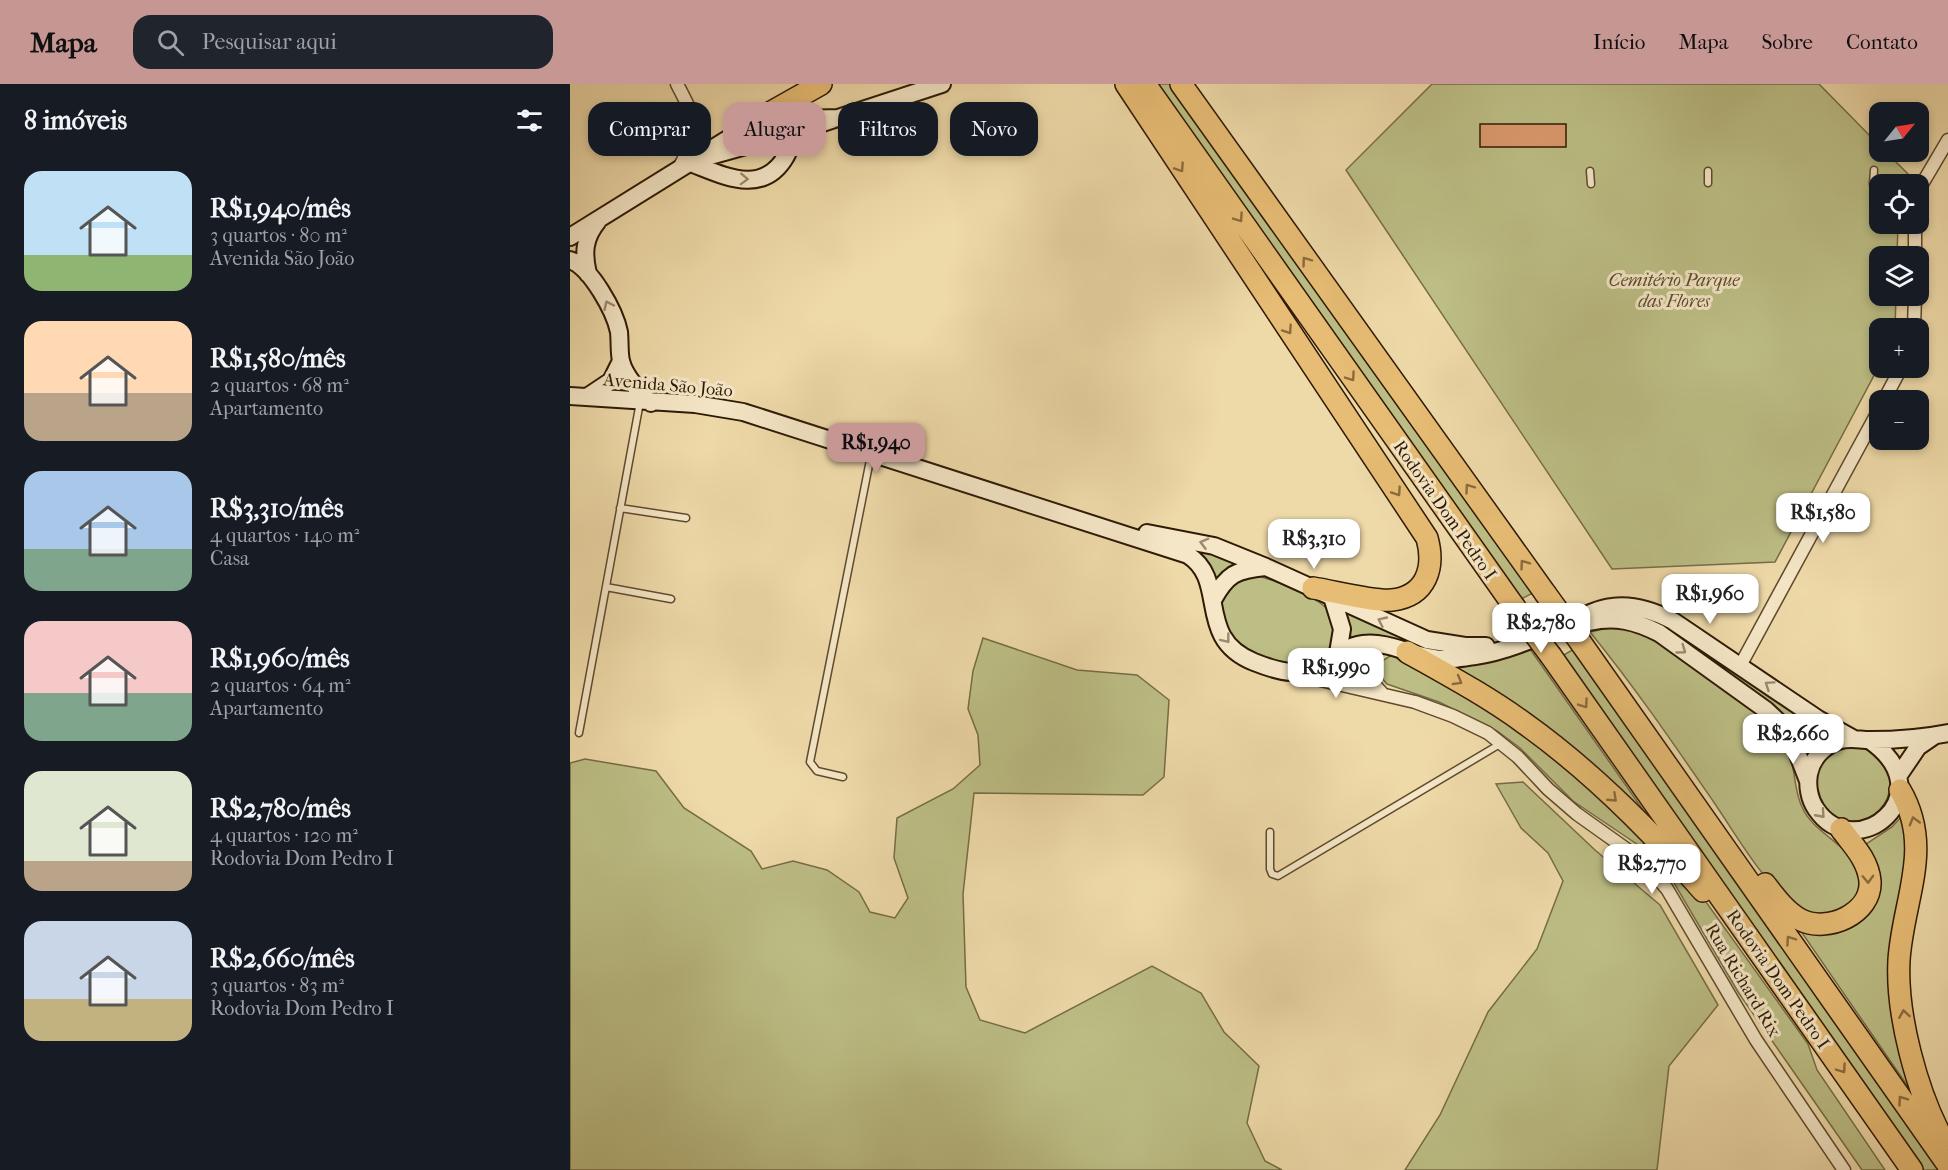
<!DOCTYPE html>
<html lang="pt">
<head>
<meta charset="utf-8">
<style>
  :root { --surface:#171b24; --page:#20242c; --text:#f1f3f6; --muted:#9ea1a6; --accent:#c59692 }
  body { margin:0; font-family:"IM FELL French Canon",serif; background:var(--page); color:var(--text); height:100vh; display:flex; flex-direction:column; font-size:22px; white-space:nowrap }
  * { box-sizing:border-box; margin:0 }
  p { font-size:20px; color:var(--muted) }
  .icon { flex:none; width:33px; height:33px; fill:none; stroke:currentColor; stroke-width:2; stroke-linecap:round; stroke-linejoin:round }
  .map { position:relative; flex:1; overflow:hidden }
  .details { display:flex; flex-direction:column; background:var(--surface); width:570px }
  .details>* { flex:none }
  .top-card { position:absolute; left:18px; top:18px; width:570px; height:54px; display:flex; gap:12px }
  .needle { width:39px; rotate:60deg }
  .fabs { position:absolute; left:1299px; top:18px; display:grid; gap:12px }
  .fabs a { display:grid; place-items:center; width:60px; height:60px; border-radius:12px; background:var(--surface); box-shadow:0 3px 9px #0003; font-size:30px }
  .price { position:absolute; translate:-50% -51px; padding:0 14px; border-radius:12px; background:#fff; color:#222; font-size:20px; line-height:39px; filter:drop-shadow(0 2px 3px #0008) }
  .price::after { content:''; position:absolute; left:50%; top:36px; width:18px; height:14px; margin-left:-9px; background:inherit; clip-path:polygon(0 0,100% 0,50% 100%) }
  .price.on { background:var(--accent); color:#111 }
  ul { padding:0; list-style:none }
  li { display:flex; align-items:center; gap:18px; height:150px; padding:0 24px }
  li span { display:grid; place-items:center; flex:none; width:168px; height:120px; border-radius:18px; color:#555 }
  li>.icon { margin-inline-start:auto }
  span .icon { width:72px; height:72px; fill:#fffc; stroke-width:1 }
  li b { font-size:26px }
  h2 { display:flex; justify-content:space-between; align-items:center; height:72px; padding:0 24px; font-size:26px }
  .pill { padding:0 21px; border-radius:18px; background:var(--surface); box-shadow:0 3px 9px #0003; font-size:21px; line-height:54px }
  .pill.on { background:var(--accent); color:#111 }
  header { display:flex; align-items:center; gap:36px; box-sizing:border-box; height:84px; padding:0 30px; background:var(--accent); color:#111 }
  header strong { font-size:28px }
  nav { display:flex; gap:33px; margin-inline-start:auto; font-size:21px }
  .search { width:420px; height:54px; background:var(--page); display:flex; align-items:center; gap:15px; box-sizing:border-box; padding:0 21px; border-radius:18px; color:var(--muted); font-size:22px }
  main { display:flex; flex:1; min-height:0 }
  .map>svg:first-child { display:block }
  .green { fill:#bcbe85; stroke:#766c46; stroke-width:1.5 }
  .building { fill:#dc9a6e; stroke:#2f1a06; stroke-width:1.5 }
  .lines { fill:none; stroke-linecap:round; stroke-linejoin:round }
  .lane-casing { stroke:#5f4a2e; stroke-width:9 }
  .street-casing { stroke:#5f4a2e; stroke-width:15 }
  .secondary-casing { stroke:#2f1a06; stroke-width:20 }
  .highway-casing { stroke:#2f1a06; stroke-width:24 }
  .lane { stroke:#f4e6c6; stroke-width:6 }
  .street { stroke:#f4e6c6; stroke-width:12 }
  .secondary { stroke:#f4e6c6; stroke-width:16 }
  .highway { stroke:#e7bc74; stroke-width:21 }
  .highway-bridge-casing { stroke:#2f1a06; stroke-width:24; stroke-linecap:butt }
  .highway-bridge { stroke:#e7bc74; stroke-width:21 }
  .oneway { stroke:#8b6b3d }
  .oneway2 { stroke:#9b8a70 }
  .labels { text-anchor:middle; stroke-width:6; stroke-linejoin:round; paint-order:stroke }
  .park-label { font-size:18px; font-style:italic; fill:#594b2c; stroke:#f4e6c6 }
  .street-label { font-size:18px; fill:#2f1a06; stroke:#f4e6c6 }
</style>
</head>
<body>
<header>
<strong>Mapa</strong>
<div class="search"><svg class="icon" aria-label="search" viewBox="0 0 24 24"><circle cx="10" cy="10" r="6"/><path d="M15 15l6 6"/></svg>Pesquisar aqui</div>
<nav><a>Início</a><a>Mapa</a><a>Sobre</a><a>Contato</a></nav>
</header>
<main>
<section class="details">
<h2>8 imóveis<svg class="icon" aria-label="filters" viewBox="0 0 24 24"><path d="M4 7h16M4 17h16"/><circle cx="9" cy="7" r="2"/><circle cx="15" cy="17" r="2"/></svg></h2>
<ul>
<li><span style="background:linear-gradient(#bfe0f5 70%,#8fb573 0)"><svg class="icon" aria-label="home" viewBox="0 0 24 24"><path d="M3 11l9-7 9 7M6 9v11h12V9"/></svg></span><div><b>R$1,940/mês</b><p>3 quartos · 80 m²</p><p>Avenida São João</p></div></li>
<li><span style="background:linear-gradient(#ffd9b3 60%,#b9a48a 0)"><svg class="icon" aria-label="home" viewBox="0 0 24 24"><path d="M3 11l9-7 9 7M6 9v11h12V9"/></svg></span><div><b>R$1,580/mês</b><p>2 quartos · 68 m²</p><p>Apartamento</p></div></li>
<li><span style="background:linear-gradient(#a9c7e8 65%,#7fa58c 0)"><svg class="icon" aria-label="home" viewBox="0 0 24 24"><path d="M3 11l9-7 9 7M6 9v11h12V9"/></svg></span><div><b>R$3,310/mês</b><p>4 quartos · 140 m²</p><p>Casa</p></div></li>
<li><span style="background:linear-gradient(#f6c9c9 60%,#7fa58c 0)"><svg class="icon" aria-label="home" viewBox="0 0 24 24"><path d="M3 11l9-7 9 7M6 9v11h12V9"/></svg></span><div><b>R$1,960/mês</b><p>2 quartos · 64 m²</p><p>Apartamento</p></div></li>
<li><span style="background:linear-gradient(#dfe7d0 75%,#b9a48a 0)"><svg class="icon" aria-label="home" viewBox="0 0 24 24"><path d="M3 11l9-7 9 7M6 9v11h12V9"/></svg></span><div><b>R$2,780/mês</b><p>4 quartos · 120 m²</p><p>Rodovia Dom Pedro I</p></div></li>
<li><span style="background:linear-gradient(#c9d6e8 65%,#c2b280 0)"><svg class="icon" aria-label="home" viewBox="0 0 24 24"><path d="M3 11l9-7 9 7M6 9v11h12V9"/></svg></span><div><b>R$2,660/mês</b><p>3 quartos · 83 m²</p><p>Rodovia Dom Pedro I</p></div></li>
</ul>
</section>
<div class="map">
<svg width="1378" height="1086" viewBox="0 0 1378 1086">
  <rect width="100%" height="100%" fill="#eed9a8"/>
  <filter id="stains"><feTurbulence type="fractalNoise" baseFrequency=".00333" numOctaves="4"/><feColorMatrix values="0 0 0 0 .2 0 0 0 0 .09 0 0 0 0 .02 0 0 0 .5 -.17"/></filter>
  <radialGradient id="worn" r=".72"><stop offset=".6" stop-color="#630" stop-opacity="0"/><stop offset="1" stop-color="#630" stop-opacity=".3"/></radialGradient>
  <path class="green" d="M582,0H603L963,509L951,515Z
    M862,0H1249L1309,61L1310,68H1316L1341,93L1338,100H1310V140H1328L1327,172H1310V212H1326L1325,244H1310L1309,282L1205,478L1042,485L776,86Z
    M617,460L667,478L658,483L645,497Z
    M687,492C703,495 747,513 757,525C775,549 755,587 725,581C707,578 688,575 673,565C666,560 661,551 657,543C642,514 660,498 687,492Z
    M772,525L885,570L792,552L781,554L778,534Z
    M1073,532L1087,535L1255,646L1238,667L1216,633L1195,614L1162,596Z
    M1048,542C1060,546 1076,549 1087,556C1103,566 1118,579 1134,591C1161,611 1194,629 1213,658C1227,678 1222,702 1232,723C1241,744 1264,754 1279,771C1288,783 1294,804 1285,818C1272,837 1239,834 1223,821C1190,794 1167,752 1143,717C1103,659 1064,602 1020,548Z
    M413,554L507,586L567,591L599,616L594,693L573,711L404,709L393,810L396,903L410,936L455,949L582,882L631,909L654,948L689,982L677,1039L695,1077L712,1086H0V679L15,675L86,687L114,724L181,767L192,785L223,777L257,786L289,808L300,828L325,834L338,814L324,774L327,734L383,705L410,681L408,651L398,625L403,587Z
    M795,565L785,596L755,588L780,571Z
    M960,565L1090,750L879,583L923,577Z
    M1004,565L1373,1086H1352L992,572Z
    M820,572H827L912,619L980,666L1131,811L1238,960L1247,986L1315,1086H1292L1168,908L1100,792L1077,767L1003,717L950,664L927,647L869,618L817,600L810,592L809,583L812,577Z
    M1246 700a37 37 0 1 1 74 0a37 37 0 1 1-74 0Z
    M953,698L1025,766L1090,821L1148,921L1099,982L1087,1086H835L870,1031L918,928L967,865L993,797L978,769L951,744L926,700Z
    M1331,733L1341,756L1328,838L1350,1020L1230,846C1255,852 1277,852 1296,833C1300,828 1307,819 1307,812C1308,799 1299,774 1296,760L1322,743Z"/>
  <path class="building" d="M910,40H996V63H910Z"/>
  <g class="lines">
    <defs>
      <path id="lane" d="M1020,87L1021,100
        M1138,87V99
        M1303,100L1304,86
        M50,424L116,434
        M36,503L101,515
        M9,649L70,318
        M273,693L247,687L240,678L301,371
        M700,748V785L702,790L708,792L930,660"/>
      <path id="street" d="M107,0C128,41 131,42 109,84
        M1348,107L1378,56
        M1345,140V172
        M1344,244L1345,212
        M1314,316L1331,284
        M809,560C794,581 793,590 812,609
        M1170,582L1310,324
        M729,591L845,618L883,632L918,649L948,673L978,705L1007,730L1073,777L1097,805L1186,956L1274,1086"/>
      <path id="secondary" d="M140,72L222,49L372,0
        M118,78C151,90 192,114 216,72C221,63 224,50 218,41
        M0,153L198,30L228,35L269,34
        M0,176C21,183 45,228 49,248C50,258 49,268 51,277C55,293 69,307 81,319
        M18,190C13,169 14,154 28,137
        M0,312L125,320L173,328L618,471C659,497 624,554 684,578C709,588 734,595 757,578C768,570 778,562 793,560C818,557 840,571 864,574C877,577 892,574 905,572C934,568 964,555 991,543C1007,536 1024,525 1042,523C1063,520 1084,527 1103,537L1248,635L1284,655
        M17,313L41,297L51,277
        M577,449L644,462L696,483L857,556L895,562H916
        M762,513L772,545L768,569
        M643,516C657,490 666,486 695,483
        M1019,538C1045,532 1065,537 1089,549L1196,626L1214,643L1225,663L1238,697
        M1299,656C1377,710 1285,783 1246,725C1239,715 1237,701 1239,690C1242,674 1254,662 1268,657C1279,653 1289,656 1300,656C1326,656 1353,654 1378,649
        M1329,691L1348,663L1364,652"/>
      <path id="highway" d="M556,0L857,454C865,483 857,512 822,516C805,518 763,507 743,504
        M575,0L943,521
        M611,0L975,509
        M198,30L251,0
        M1011,559L1378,1081
        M837,568C876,590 917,612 954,639C1020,686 1080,746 1133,807
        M981,572L1342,1086
        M1330,706C1364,764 1333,815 1329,876C1326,931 1347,1008 1373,1056
        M1195,800C1205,813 1216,828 1231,836C1257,849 1302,830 1300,797C1298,776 1283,761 1271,745"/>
    </defs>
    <use href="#lane" class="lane-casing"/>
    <use href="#street" class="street-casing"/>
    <use href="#secondary" class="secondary-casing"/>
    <use href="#highway" class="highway-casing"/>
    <use href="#lane" class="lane"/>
    <use href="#street" class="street"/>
    <use href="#secondary" class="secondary"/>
    <use href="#highway" class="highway"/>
    <defs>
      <path id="highway-bridge" d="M975,509L1011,559
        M943,521L981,572"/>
    </defs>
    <use href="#highway-bridge" class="highway-bridge-casing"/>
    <use href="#highway-bridge" class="highway-bridge"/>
  </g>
  <defs><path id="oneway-chevron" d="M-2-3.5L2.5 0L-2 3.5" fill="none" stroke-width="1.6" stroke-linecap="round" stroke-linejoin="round" transform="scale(1.5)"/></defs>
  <g class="oneway">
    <use href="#oneway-chevron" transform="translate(610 84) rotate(56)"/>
    <use href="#oneway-chevron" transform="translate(669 134) rotate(55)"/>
    <use href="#oneway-chevron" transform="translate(736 177) rotate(-126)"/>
    <use href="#oneway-chevron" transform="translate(718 246) rotate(56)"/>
    <use href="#oneway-chevron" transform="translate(781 293) rotate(55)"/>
    <use href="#oneway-chevron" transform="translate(899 404) rotate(-126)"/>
    <use href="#oneway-chevron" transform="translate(827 408) rotate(56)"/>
    <use href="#oneway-chevron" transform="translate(954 480) rotate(-126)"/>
    <use href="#oneway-chevron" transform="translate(888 597) rotate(30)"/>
    <use href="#oneway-chevron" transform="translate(1014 620) rotate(55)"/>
    <use href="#oneway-chevron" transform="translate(1043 714) rotate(43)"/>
    <use href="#oneway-chevron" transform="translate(1344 737) rotate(-106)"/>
    <use href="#oneway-chevron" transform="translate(1298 795) rotate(88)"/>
    <use href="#oneway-chevron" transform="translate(1220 856) rotate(-125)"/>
    <use href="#oneway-chevron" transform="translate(1334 930) rotate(-99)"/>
    <use href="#oneway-chevron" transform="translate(1272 985) rotate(55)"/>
    <use href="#oneway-chevron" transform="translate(1332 1016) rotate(-125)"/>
  </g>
  <g class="oneway2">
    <use href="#oneway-chevron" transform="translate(174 95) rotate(2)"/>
    <use href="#oneway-chevron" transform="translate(38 221) rotate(-115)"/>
    <use href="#oneway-chevron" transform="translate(634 459) rotate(-165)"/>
    <use href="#oneway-chevron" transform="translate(812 537) rotate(-155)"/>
    <use href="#oneway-chevron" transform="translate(656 555) rotate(52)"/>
    <use href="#oneway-chevron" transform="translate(1112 566) rotate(36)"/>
    <use href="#oneway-chevron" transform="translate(1199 601) rotate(-146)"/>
    <use href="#oneway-chevron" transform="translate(1251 730) rotate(48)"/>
  </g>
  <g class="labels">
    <g class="park-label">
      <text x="1104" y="202">Cemitério Parque<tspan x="1104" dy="21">das Flores</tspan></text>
    </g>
    <g class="street-label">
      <text transform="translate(98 301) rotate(5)" y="6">Avenida São João</text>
      <text transform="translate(875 426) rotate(55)" y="6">Rodovia Dom Pedro I</text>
      <text transform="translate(1208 895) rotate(55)" y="6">Rodovia Dom Pedro I</text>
      <text transform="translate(1173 896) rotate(59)" y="6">Rua Richard Rix</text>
    </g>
  </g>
  <rect width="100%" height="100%" filter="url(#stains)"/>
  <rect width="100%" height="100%" fill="url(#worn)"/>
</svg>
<div class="fabs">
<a><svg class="needle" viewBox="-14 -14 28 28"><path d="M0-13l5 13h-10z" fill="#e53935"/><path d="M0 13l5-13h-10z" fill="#9ea1a6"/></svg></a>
<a><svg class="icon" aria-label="locate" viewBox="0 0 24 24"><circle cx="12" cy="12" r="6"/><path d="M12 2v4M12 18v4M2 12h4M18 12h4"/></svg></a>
<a><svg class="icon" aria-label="layers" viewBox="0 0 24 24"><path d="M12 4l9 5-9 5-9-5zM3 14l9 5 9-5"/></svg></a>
<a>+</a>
<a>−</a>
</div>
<b class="price on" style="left:306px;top:390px">R$1,940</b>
<b class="price" style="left:1253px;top:460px">R$1,580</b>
<b class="price" style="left:744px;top:486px">R$3,310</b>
<b class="price" style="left:1140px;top:541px">R$1,960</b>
<b class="price" style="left:971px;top:570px">R$2,780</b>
<b class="price" style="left:766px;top:615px">R$1,990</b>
<b class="price" style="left:1223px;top:681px">R$2,660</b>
<b class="price" style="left:1082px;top:811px">R$2,770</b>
<div class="top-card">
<a class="pill">Comprar</a>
<a class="pill on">Alugar</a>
<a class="pill">Filtros</a>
<a class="pill">Novo</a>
</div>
</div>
</main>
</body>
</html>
